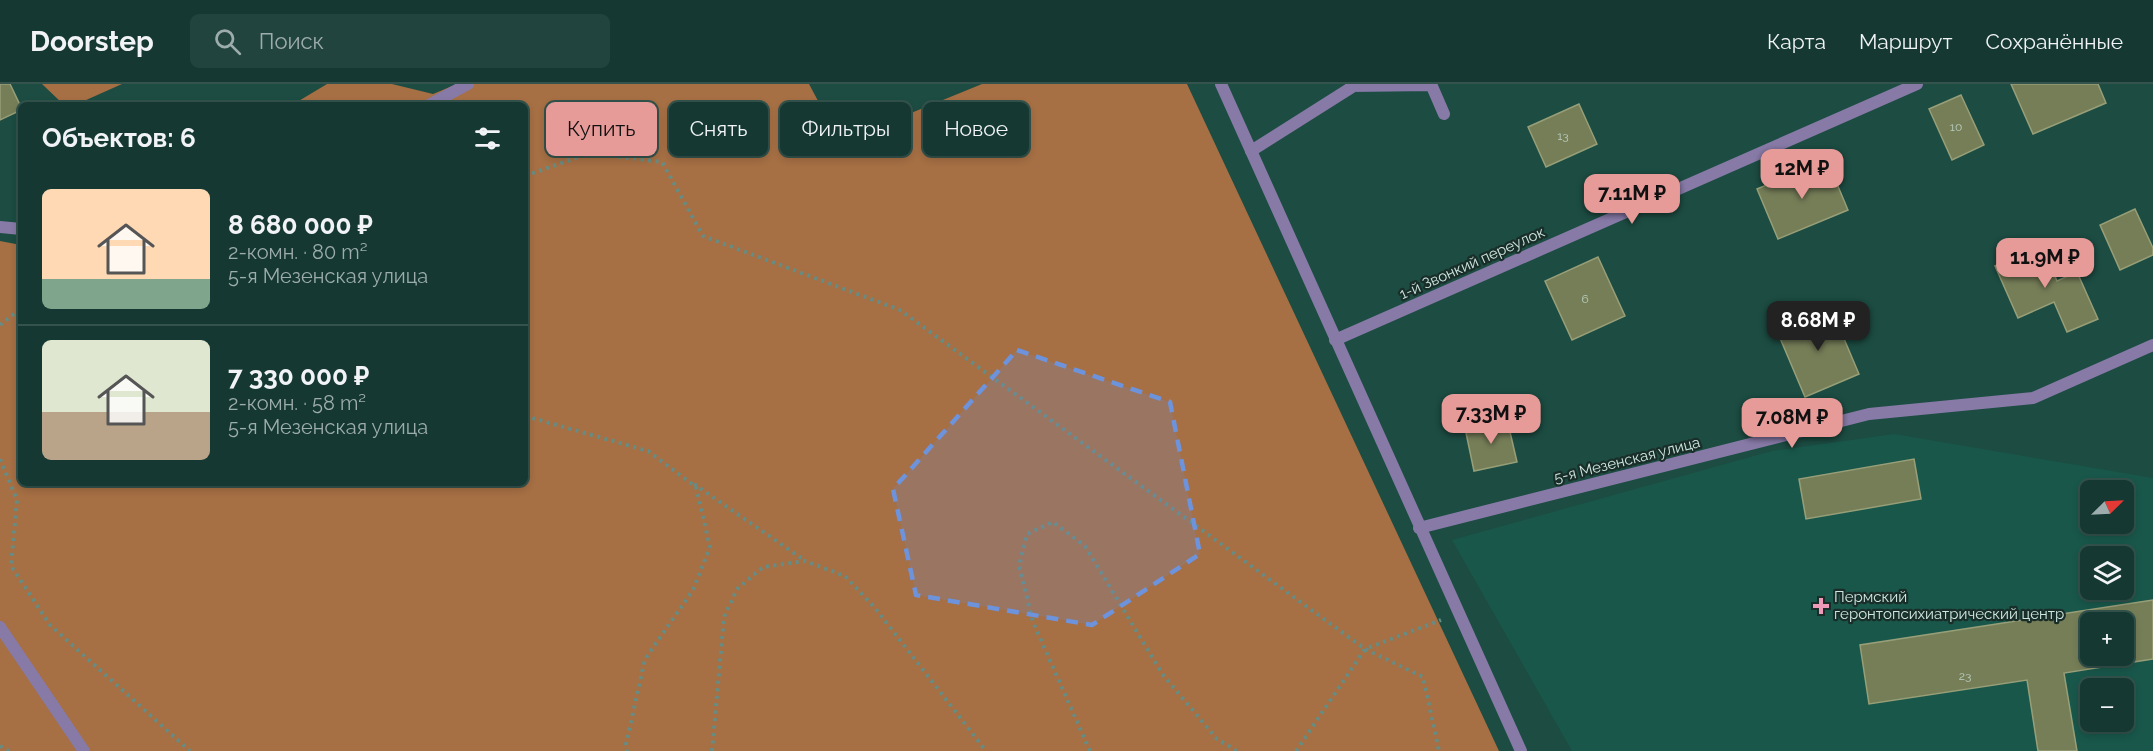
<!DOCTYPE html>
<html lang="ru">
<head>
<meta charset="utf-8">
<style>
  :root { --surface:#153932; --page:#22443e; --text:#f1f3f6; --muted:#9dacac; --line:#34534d; --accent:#e69b98 }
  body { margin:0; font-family:Raleway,sans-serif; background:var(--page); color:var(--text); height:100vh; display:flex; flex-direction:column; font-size:22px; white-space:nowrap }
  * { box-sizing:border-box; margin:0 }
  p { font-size:20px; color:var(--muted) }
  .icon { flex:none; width:33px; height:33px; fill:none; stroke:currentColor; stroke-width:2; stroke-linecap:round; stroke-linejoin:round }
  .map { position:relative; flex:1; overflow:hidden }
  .drawer { position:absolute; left:18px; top:18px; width:510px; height:384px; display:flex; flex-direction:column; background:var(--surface); border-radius:9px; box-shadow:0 3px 9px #0003,0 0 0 2px var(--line) }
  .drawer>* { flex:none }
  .banner { position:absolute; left:546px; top:18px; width:570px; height:54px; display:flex; gap:12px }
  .needle { width:39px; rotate:66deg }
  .controls { position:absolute; left:2080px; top:396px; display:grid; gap:12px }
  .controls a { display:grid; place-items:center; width:54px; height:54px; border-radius:9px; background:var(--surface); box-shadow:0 3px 9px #0003,0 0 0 2px var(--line); font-size:30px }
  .price { position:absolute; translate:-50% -51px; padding:0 14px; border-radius:12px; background:var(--accent); color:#111; font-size:20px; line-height:39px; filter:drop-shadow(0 2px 3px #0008) }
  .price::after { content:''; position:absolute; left:50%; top:36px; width:18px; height:14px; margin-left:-9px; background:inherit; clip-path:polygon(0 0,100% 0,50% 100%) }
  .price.selected { background:#222; color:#fff }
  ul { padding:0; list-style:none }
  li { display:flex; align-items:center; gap:18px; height:150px; padding:0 24px }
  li+li { border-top:2px solid var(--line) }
  li span { display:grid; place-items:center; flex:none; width:168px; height:120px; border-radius:9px; color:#555 }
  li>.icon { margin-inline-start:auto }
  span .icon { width:72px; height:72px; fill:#fffc; stroke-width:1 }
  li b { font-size:26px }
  h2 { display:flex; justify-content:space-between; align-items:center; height:72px; padding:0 24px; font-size:26px }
  .tag { padding:0 21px; border-radius:9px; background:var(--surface); box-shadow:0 3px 9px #0003,0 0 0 2px var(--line); font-size:21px; line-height:54px }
  .tag.selected { background:var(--accent); color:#111 }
  header { display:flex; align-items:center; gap:36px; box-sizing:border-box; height:84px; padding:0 30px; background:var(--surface); border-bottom:2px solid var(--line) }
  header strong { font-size:28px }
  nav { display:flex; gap:33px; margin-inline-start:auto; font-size:21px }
  .search { width:420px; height:54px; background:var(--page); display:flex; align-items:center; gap:15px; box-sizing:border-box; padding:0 21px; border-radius:9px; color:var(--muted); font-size:22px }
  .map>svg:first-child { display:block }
  .built { fill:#19574b; fill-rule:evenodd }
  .forest { fill:#a66f44 }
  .building { fill:#767e58; stroke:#979f78; stroke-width:1.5; fill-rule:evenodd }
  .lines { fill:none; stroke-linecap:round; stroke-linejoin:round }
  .path { stroke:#668c83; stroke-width:4; stroke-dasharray:3 4.5; stroke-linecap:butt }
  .service { stroke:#877aa7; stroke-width:12 }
  .minor { stroke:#877aa7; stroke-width:12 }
  .marked { fill:#6d93dc; fill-opacity:0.2; stroke:#6d93dc; stroke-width:4.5; stroke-dasharray:12 8; stroke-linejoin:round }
  .poi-dot { fill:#ef9ab8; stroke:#1a2e29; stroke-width:2 }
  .labels { text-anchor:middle; stroke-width:4.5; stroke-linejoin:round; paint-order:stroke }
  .number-label { font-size:12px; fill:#b9cdbf }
  .street-label { font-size:15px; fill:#cfe7e1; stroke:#1a2e29 }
  .poi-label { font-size:15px; fill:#cfe7e1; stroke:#1a2e29; text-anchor:start }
</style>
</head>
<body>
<header>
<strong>Doorstep</strong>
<div class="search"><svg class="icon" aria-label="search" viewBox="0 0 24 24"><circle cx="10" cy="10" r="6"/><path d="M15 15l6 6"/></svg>Поиск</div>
<nav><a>Карта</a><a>Маршрут</a><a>Сохранённые</a></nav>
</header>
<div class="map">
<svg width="2153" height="667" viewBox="0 0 2153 667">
  <rect width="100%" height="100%" fill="#1c4c42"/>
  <path class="built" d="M1894,350L2153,394V667H1572L1452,456L1772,367ZM2091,406H2124V440H2091ZM2091,472H2124V506H2091ZM2091,538H2124V572H2091ZM2091,604H2124V638H2091Z"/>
  <path class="forest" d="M42,0H122L75,21H64Z
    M327,0H392L433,10L457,0H809L840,58L982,0H1187L1499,667H0V157L21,161V399H525V21H292Z"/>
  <path class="building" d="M0,0H10L21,23V26L0,36Z
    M2011,0H2098L2106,19L2033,50Z
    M1961,11L1984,61L1952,76L1929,25Z
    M1579,20L1597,60L1546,83L1528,43Z
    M1827,76L1848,126L1778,155L1757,105Z
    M2135,125L2153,164V171L2120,186L2100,141Z
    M2042,161L2057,197L2077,188L2098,235L2067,248L2054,218L2018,234L1995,182Z
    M1598,173L1625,232L1572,256L1545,197Z
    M1831,224L1859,290L1805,313L1777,247Z
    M1507,335L1517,378L1474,387L1465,344Z
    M1914,375L1921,415L1806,435L1799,395Z
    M2153,516V575L2064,589L2077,667H2038L2027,596L1869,620L1860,561ZM2091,538H2124V572H2091Z"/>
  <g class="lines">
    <path class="path" d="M525,92L589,69L662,78L703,152L900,226L1365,565L1423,593L1439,667
      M21,222L19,226L21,231
      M0,241L19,226
      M525,332L648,367L696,403L710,463L693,506L645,575L626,660L627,667
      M0,375L17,416L11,482L50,541L190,667
      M694,400L804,476
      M0,662L9,667
      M712,667L724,533L737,505L763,483L805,477L845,492L875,524L986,667
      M1090,667L1033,538L1019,482L1027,450L1053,438L1085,462L1163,591L1217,655L1237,667
      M1296,667L1365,565L1441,536"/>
    <path class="service" d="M1431,0L1444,30
      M1351,2L1431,1
      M429,21L468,0
      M1251,67L1357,0
      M0,143L21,145"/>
    <path class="minor" d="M1221,0L1521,667
      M1335,256L1917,0
      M1419,444L1869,330L2033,314L2153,261
      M0,543L84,667"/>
  </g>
  <path class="marked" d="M1017,266L1170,318L1200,470L1092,541L916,511L893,405Z"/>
  <path class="poi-dot" d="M1818 513h6v6h6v6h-6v6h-6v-6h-6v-6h6z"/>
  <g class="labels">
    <g class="number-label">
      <text x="1956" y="47">10</text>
      <text x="1563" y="56">13</text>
      <text x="1585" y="219">6</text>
      <text x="1965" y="596">23</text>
    </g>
    <g class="street-label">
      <text transform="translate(1472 179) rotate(-24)" y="5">1-й Звонкий переулок</text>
      <text transform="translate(1627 376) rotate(-14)" y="5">5-я Мезенская улица</text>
    </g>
    <g class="poi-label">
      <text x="1834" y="518">Пермский<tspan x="1834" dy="17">геронтопсихиатрический центр</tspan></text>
    </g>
  </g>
</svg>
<div class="controls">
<a><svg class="needle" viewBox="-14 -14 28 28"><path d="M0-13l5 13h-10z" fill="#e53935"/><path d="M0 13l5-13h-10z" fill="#9dacac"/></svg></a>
<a><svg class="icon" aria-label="layers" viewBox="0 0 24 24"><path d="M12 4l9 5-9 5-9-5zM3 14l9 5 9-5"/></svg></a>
<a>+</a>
<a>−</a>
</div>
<b class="price" style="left:1802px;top:116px">12M ₽</b>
<b class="price" style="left:1632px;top:141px">7.11M ₽</b>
<b class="price" style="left:2045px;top:205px">11.9M ₽</b>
<b class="price selected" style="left:1818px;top:268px">8.68M ₽</b>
<b class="price" style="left:1491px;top:361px">7.33M ₽</b>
<b class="price" style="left:1792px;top:365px">7.08M ₽</b>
<div class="banner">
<a class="tag selected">Купить</a>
<a class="tag">Снять</a>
<a class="tag">Фильтры</a>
<a class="tag">Новое</a>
</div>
<section class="drawer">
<h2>Объектов: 6<svg class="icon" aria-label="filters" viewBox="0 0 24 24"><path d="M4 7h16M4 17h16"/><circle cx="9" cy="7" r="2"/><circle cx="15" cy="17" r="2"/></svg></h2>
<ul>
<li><span style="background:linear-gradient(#ffd9b3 75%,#7fa58c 0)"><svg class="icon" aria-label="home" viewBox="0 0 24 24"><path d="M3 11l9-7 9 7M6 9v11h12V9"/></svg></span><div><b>8 680 000 ₽</b><p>2-комн. · 80 m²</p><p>5-я Мезенская улица</p></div></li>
<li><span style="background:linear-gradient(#dfe7d0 60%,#b9a48a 0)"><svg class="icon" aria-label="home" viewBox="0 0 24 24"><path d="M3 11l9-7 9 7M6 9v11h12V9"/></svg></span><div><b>7 330 000 ₽</b><p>2-комн. · 58 m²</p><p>5-я Мезенская улица</p></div></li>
</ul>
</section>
</div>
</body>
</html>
